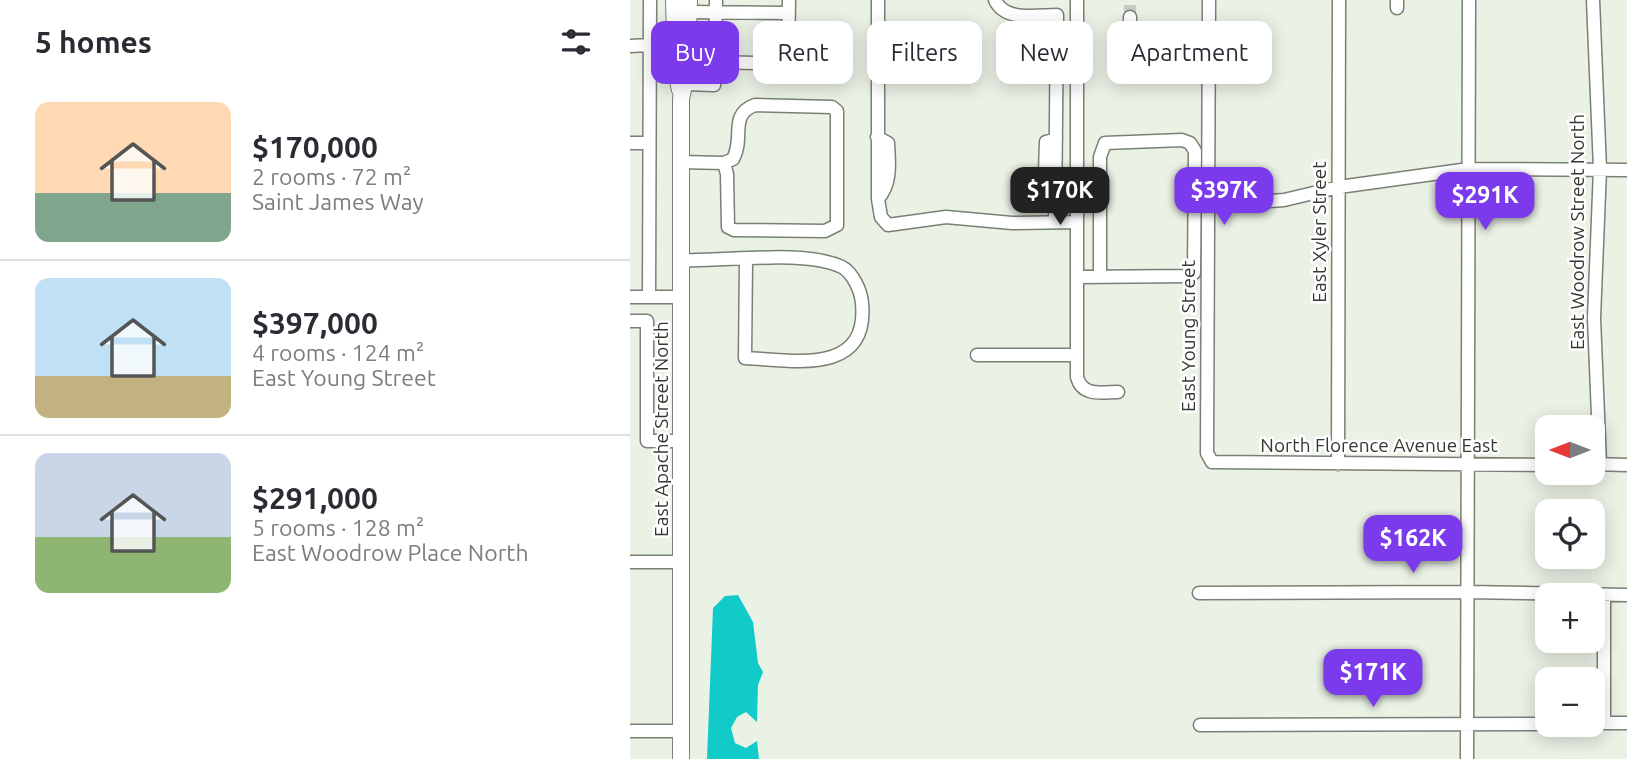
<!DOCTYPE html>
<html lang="en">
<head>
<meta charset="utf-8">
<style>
  :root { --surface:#fff; --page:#f2f2f3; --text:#2b2b33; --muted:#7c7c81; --line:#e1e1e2; --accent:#7c3aed }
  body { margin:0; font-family:Ubuntu,sans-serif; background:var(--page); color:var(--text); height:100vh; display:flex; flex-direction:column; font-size:26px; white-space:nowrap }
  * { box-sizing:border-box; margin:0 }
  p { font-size:23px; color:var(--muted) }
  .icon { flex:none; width:38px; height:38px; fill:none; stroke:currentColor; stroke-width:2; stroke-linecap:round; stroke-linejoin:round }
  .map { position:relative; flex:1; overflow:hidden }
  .side { display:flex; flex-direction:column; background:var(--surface); width:630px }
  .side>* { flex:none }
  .hud { position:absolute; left:21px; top:21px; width:665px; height:63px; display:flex; gap:14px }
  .needle { width:46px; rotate:270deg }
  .fabs { position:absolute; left:905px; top:415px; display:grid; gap:14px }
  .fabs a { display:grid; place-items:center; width:70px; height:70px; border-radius:14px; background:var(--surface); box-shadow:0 4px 18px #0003; font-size:35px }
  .price { position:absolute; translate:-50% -60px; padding:0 16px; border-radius:14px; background:var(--accent); color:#fff; font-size:23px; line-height:46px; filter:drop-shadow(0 2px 4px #0008) }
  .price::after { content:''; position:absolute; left:50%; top:42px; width:21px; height:16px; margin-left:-10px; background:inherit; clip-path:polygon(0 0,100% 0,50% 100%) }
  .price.active { background:#222; color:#fff }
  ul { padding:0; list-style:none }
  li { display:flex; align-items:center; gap:21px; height:175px; padding:0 35px }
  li+li { border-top:2px solid var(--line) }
  li span { display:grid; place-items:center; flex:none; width:196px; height:140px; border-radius:14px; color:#555 }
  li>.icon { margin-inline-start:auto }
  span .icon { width:84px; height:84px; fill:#fffc; stroke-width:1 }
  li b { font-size:30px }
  h2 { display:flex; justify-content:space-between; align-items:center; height:84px; padding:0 35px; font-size:30px }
  .tag { padding:0 24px; border-radius:14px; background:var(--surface); box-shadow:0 4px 18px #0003; font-size:24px; line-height:63px }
  .tag.active { background:var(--accent); color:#fff }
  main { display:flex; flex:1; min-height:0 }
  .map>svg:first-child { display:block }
  .water { fill:#10cbc8 }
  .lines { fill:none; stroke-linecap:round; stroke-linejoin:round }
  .minor-tunnel { stroke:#c6ccc2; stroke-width:12; stroke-dasharray:12 6; stroke-linecap:butt }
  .minor-casing { stroke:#798075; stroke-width:15 }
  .major-casing { stroke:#798075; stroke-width:18 }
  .minor { stroke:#fff; stroke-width:12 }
  .major { stroke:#fff; stroke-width:16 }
  .labels { text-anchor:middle; stroke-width:5; stroke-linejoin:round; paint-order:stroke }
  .street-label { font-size:19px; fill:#363834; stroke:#fff }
</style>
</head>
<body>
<main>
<section class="side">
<h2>5 homes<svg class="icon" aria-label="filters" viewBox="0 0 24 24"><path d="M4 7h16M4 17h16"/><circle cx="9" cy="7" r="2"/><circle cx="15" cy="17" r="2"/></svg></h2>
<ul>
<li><span style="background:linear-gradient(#ffd9b3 65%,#7fa58c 0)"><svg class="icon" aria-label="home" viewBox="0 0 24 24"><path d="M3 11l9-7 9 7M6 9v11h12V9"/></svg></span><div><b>$170,000</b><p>2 rooms · 72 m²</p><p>Saint James Way</p></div></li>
<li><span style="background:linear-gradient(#bfe0f5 70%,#c2b280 0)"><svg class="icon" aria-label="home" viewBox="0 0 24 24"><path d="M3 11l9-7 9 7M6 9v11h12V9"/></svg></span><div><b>$397,000</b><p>4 rooms · 124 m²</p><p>East Young Street</p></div></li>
<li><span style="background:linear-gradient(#c9d6e8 60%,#8fb573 0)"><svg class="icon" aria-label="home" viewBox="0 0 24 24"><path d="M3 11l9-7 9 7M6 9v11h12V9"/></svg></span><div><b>$291,000</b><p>5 rooms · 128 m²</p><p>East Woodrow Place North</p></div></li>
</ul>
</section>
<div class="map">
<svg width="997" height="759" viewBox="0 0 997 759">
  <rect width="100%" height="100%" fill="#eaf1e5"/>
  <path class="water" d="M108,595L123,622L128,663L133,672L128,685L127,722L116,712L107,717L101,728L105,743L116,748L127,741L129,759H77L83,608L95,596Z"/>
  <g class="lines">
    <path class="minor-tunnel" d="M500,17V0"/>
    <defs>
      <path id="minor" d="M248,0V199L251,217L258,225L316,217L382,223L447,222
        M365,0C375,22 406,15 427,15L425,222
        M447,0V377C452,397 472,392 488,392
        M579,0L577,453L582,462L917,465
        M767,0V8
        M963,0L970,169L964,318L970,464
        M59,12L158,13
        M500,17V52L579,53
        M0,46L19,45
        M85,62L86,0
        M54,84L84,85L85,62L158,64L159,0
        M247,137L258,143C259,163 262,183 248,199
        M0,143H19
        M51,162L94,163L103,159C115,138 98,115 125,105L202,107L207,111V225L195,231L104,230L98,227L97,174L94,163
        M425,176L415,172L416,142L426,139
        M578,205L654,200L709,187L839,169L997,170
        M51,260C96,262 173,249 212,267C223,273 231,291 232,303C239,377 161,360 115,358L116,260
        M447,277L559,276L564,273L565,151L560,143L552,140L475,143L470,157V276
        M0,297H51
        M19,297L20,0
        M0,321H17V441H52
        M347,355H447
        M708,464L709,0
        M962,464L997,465
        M0,562H52
        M569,593L837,592L997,595
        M974,595V723
        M962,723H997
        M570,725L917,724
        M0,731H51
        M837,759L839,0"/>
      <path id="major" d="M44,0L46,71L50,90
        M51,759V99L57,71L59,0"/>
    </defs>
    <use href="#minor" class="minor-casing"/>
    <use href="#major" class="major-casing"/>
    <use href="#minor" class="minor"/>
    <use href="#major" class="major"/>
  </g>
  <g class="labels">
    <g class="street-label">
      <text transform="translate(689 232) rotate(-90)" y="7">East Xyler Street</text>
      <text transform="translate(947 232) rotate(-90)" y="7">East Woodrow Street North</text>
      <text transform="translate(558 336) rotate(-90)" y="7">East Young Street</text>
      <text transform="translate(31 429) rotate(-90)" y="7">East Apache Street North</text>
      <text x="749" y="452">North Florence Avenue East</text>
    </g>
  </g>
</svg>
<div class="fabs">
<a><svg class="needle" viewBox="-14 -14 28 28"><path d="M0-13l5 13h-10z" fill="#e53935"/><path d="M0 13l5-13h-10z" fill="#7c7c81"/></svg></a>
<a><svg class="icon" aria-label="locate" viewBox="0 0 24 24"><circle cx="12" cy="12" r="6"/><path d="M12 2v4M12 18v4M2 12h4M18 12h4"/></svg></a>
<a>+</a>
<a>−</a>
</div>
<b class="price active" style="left:430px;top:227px">$170K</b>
<b class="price" style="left:594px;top:227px">$397K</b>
<b class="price" style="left:855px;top:232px">$291K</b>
<b class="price" style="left:783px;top:575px">$162K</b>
<b class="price" style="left:743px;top:709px">$171K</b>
<div class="hud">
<a class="tag active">Buy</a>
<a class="tag">Rent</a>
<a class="tag">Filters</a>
<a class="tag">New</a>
<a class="tag">Apartment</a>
</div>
</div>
</main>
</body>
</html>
